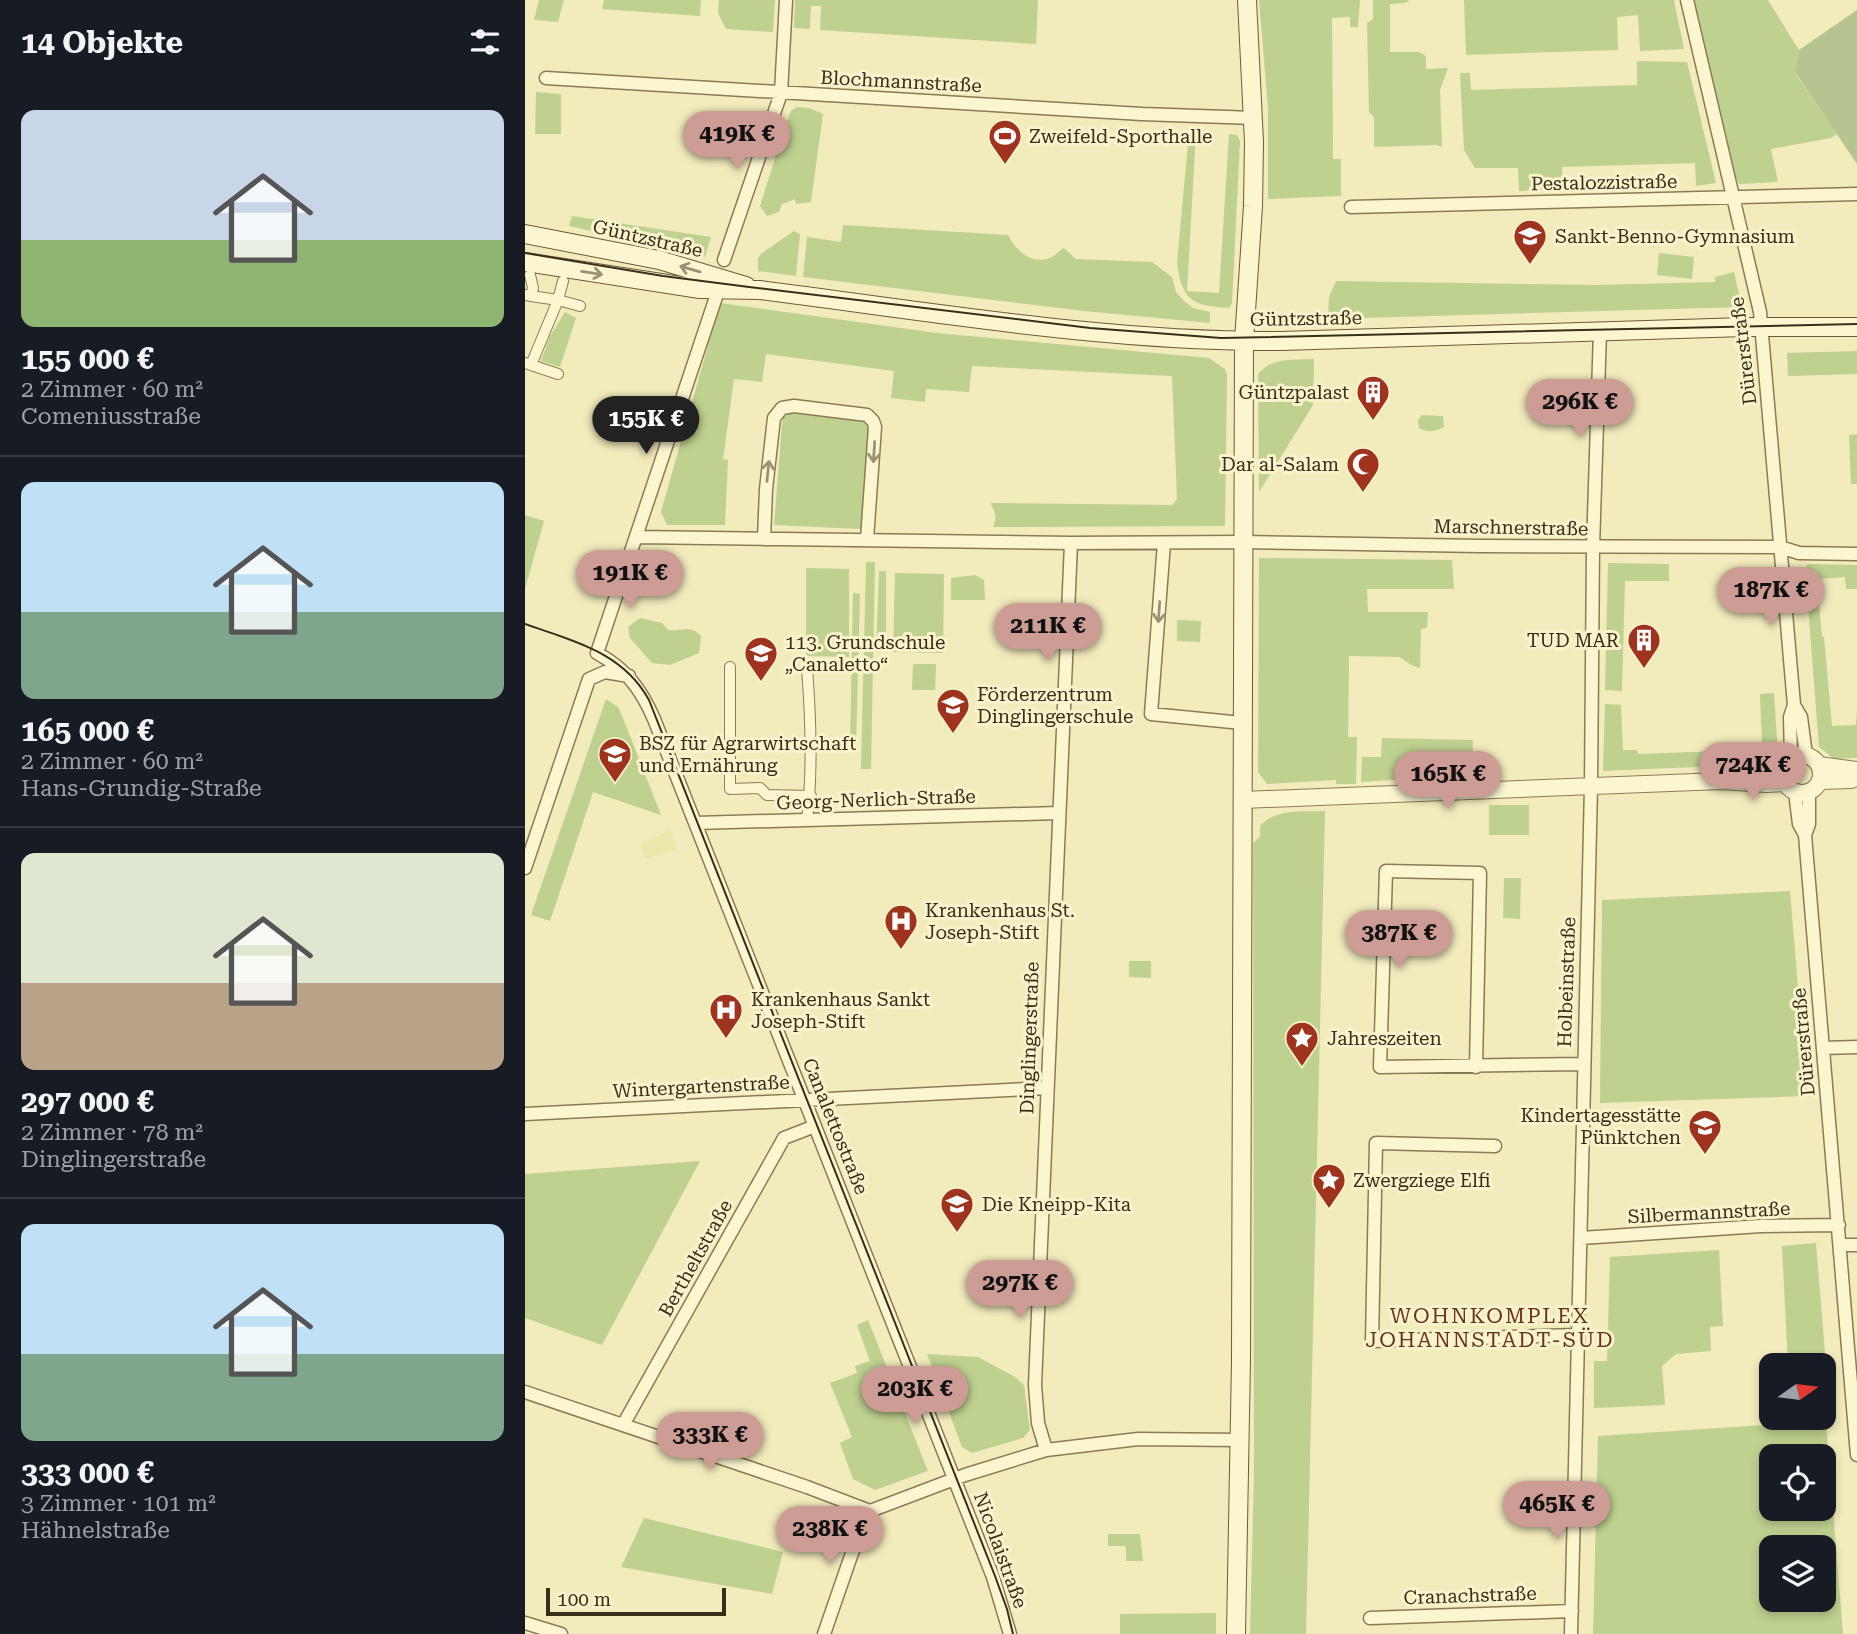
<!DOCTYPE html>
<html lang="de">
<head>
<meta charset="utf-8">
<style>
  :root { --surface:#171b24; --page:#242831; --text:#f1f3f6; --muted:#9ea1a6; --line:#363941; --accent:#cd9d95 }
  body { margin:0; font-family:"Roboto Serif",serif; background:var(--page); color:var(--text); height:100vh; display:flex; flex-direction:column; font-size:26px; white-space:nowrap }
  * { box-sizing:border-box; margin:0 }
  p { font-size:23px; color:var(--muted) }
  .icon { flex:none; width:38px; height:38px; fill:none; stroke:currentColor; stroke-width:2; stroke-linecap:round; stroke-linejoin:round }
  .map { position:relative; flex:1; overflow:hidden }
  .panel { display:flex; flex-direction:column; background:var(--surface); width:525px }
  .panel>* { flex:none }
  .needle { width:46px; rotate:76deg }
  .controls { position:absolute; left:1234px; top:1353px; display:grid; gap:14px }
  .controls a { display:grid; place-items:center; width:77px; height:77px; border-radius:14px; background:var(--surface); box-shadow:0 4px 10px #0003; font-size:35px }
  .scale { position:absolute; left:21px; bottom:18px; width:180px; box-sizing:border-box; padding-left:7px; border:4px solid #392e1a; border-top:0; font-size:19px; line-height:24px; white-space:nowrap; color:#392e1a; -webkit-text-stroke:5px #f9f3cc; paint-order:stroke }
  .price { position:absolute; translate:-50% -60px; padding:0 16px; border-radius:24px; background:var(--accent); color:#111; font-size:23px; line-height:46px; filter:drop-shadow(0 2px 4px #0008) }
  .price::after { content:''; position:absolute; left:50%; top:42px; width:21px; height:16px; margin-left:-10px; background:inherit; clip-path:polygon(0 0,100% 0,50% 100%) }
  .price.selected { background:#222; color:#fff }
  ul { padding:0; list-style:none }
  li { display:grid; align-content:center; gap:14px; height:371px; padding:0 21px }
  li+li { border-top:2px solid var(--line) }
  li span { display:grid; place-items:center; height:217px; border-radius:14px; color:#555 }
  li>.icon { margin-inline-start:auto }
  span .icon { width:126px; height:126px; fill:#fffc; stroke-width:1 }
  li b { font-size:30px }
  h2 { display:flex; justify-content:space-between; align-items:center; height:84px; padding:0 21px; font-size:30px }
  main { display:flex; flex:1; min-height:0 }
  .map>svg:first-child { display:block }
  .farmland { fill:#e8e8a9 }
  .green { fill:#bed18f; fill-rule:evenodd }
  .cemetery { fill:#b5c490 }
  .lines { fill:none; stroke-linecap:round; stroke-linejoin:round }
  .pedestrian-casing { stroke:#8b7b54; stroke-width:12 }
  .minor-casing { stroke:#8b7b54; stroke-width:15 }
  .tertiary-casing { stroke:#8b7b54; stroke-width:18 }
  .secondary-casing { stroke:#6d5b37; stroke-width:20 }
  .pedestrian { stroke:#fcf6d0; stroke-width:10 }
  .minor { stroke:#fcf6d0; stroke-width:12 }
  .tertiary { stroke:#fcf6d0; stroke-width:16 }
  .secondary { stroke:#fcf6d0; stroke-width:18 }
  .tram { stroke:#392e1a; stroke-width:2 }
  .oneway { stroke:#9a9275 }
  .labels { text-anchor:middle; stroke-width:6; stroke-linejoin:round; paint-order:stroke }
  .street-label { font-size:19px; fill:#392e1a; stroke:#f9f3cc }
  .poi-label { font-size:19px; fill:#392e1a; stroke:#f9f3cc; text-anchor:start }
  .neighbourhood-label { font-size:21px; letter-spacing:2px; fill:#6a3515; stroke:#f9f3cc }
</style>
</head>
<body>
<main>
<section class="panel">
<h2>14 Objekte<svg class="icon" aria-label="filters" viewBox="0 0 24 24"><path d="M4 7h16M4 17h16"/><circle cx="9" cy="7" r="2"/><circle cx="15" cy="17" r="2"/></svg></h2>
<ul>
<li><span style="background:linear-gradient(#c9d6e8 60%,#8fb573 0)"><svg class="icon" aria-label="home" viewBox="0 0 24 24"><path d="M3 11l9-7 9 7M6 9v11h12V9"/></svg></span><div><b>155 000 €</b><p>2 Zimmer · 60 m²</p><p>Comeniusstraße</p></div></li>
<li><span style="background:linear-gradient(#bfe0f5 60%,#7fa58c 0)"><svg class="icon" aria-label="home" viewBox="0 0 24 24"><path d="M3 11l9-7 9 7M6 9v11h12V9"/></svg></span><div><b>165 000 €</b><p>2 Zimmer · 60 m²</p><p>Hans-Grundig-Straße</p></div></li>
<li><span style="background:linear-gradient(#dfe7d0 60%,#b9a48a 0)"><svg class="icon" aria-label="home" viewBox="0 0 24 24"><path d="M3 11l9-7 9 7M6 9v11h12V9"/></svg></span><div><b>297 000 €</b><p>2 Zimmer · 78 m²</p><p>Dinglingerstraße</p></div></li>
<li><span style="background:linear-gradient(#bfe0f5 60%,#7fa58c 0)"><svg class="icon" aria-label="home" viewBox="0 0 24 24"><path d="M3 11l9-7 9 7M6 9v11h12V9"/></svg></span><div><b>333 000 €</b><p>3 Zimmer · 101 m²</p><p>Hähnelstraße</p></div></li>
</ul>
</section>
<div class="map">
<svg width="1332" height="1634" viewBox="0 0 1332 1634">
  <rect width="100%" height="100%" fill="#f2ebbc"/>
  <path class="farmland" d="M145,830L152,849L121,859L116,844Z"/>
  <path class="green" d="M14,0H39L33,22L9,20Z
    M79,0H176L175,16L77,9Z
    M194,0H250L248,32L201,29L193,13Z
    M270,0H513L511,44L295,30L296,6H286L285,29L269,28Z
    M734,0H835L833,27H825V17L807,18L808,159H816V196L743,199V108Z
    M848,0H885L880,3L865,4V52H894L901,56V69L923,68L915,90L917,147L912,145L849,147V117L844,112L842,23L848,19Z
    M939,0H1149L1159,49L1115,51L1113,15L1092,17L1093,50L941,55Z
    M1168,0H1243L1274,50L1270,73L1312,134L1306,138L1246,149L1253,182L1214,184L1209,174Z
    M1112,61L1162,62L1191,183L1171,186L1170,163L1037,167L1038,189L994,191L993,168H950L939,150L935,73H945L946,90L1112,85Z
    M11,92L36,94V134H10Z
    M272,107L284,108L298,114L286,202L271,204L270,199L257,204L254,212L242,216L235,206L261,123L266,111Z
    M664,132H671L662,291L694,293L704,134L712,135L715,141L707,303L704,308C668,306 657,301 652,263Z
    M47,216L186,237L180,257L44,226Z
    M318,225L483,235C491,251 507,265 525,258C531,256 533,251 539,248L551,259L627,262L647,277L651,292L659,301L668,308L685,312V323L559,311L278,277L282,237L316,242Z
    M269,231L275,234L271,276L233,271V258L237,253Z
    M1134,253L1169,257L1167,279L1132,275Z
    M1209,272L1217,307L803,319L804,297L811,281L1072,285L1190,282V277Z
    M195,303L412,333L684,358L700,369L702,375L700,526L468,527C472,518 471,512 465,503L647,505L652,499L647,376L447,366L444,392L401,389L400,402L366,398L369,371L241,354L237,382L209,379L198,459L203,460L200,525H142L136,512Z
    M40,312L51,318L35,367L16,361L25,336Z
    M1332,351V374L1263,376L1262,353Z
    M789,359L788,405L734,492L733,374C748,357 768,360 789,359Z
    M258,412L341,420L346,426L336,529L249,525Z
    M897,415L918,416L919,427C910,432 903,433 894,428L893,420Z
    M1332,434V484H1326L1324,435Z
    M0,515L19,521L0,589Z
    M734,558L927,560L929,589H842L843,612H903L902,628L896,629L895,668L886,665L875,657L824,656L823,737H832L831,784H811V780L742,784L733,772Z
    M341,562H350L346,769H336Z
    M1083,563L1144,564V581H1100L1097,691L1080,690Z
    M1283,564L1332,565V589H1321L1320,577L1295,579L1296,591L1293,592L1297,637H1299L1307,726L1331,725L1332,710V758L1309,759L1294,747L1280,568Z
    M281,568L324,569V657L281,656Z
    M354,571H361V652H351Z
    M370,573L419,574L418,653L368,652Z
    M450,575L459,580L460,600H426V578Z
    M328,593L335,594L331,747H325Z
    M115,618L137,623L143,630C155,632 166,624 176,636L174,653L145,665L127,663L105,638L103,627Z
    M652,620L676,621L675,642L652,641Z
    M388,664H411L410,690H387Z
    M1249,693L1253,755L1242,764L1078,771L1080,704L1096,705L1098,750H1112L1113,754L1223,750L1222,746L1237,744L1235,694Z
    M81,699L93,707L98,718L136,815L68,792L25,921L6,915Z
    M857,738L948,740L947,775L836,782L837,757H856Z
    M964,805H1004V835H964Z
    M800,811L781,1634H725L729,1472L728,843L735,837V826C751,808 777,812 800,811Z
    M979,878H996L995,919L978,918Z
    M1265,891L1282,1096L1075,1103L1077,900Z
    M604,961H626V978L604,977Z
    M175,1161L77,1345L0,1318V1174Z
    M1291,1243L1304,1402H1299L1298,1365H1263L1257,1246Z
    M1194,1250L1198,1326L1185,1327L1186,1351L1151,1354L1137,1366L1140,1405L1069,1408V1361H1082L1085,1257Z
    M343,1320L403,1471L350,1490L328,1479L315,1443L327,1437L305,1383L332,1373L330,1366L345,1361L332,1325Z
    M402,1354L453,1357L490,1377L499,1385L505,1430L498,1438L447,1453L437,1447Z
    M1301,1421L1318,1634H1068L1073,1436ZM1246,1456H1298V1508H1246ZM1246,1547H1298V1600H1246Z
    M119,1518L258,1552L247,1594L96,1567Z
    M615,1534L618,1561H601V1546H583V1534Z
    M691,1613V1634H595V1614Z"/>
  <path class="cemetery" d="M1332,10V164L1270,72L1274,50Z"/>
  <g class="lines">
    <defs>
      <path id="pedestrian" d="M38,281L33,300L55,306
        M0,295L6,296L8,288L5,275
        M6,296L33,300L6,365
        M0,363L33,374
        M205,667V789L235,788L242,795L286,796
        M282,820C288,769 286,719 282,668"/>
      <path id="minor" d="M1162,0L1235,312L1269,705L1265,717L1266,757
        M21,78L617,114L729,118
        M826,207L1332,194
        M199,260L256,93L261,0
        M193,291L72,653C101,669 116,689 129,719L468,1577L485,1634
        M112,537L546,543L717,542L956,546L1255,547L1274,553L1332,554
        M239,539L241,489L249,418L257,408L269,406L342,415L348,421L350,427L342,539
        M639,543L626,714L717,723
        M1269,705L1276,717L1281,755
        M1270,792L1274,824L1280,835L1332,1455
        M170,823L533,813
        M1280,835L1284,824V792
        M0,868L64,679L80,672L104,676
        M1298,1048L1332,1047
        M951,1067L955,873L861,871L855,1067L1058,1064
        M0,1114L521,1088
        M970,1146L851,1143L847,1341L1053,1335
        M1056,1238L1236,1226L1314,1225
        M1316,1245H1332
        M0,1392L282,1487L345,1511L440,1475L521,1450L613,1439L715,1440
        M98,1425L259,1138L290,1126
        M521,1450L513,1423L510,1385L546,543
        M845,1618L1047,1611
        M0,1623L36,1634
        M299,1634L327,1553L345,1511
        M1046,1634L1066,787L1068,547L1075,331"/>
      <path id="tertiary" d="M1258 774a19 19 0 1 1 38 0a19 19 0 1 1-38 0Z
        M1294,765L1332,770
        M1215,777L1258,768
        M1295,781L1326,780L1332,777
        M718,800L1196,781L1242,784L1259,783"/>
      <path id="secondary" d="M0,234L134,260L221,286
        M0,262L175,289L235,290C407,312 582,342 756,341L1220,327H1332
        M711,1634L716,1360L719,341L728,206L729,142L722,0"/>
    </defs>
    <use href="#pedestrian" class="pedestrian-casing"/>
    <use href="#minor" class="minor-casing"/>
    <use href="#tertiary" class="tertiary-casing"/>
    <use href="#secondary" class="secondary-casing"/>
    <use href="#pedestrian" class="pedestrian"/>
    <use href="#minor" class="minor"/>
    <use href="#tertiary" class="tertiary"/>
    <use href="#secondary" class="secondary"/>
    <path class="tram" d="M0,253L138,276L224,287L565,328L696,338L1332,324
      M0,624C48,641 98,652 124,700L470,1576L482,1609L488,1634"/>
  </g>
  <defs><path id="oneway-shaft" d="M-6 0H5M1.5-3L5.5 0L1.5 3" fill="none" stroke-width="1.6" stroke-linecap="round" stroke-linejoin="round" transform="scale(1.75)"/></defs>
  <g class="oneway">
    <use href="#oneway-shaft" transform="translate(165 269) rotate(-164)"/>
    <use href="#oneway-shaft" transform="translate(67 273) rotate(9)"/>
    <use href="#oneway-shaft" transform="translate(349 452) rotate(94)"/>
    <use href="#oneway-shaft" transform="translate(243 471) rotate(-84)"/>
    <use href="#oneway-shaft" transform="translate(634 612) rotate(94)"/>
  </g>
  <defs>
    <symbol id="stadium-pin" viewBox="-11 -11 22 30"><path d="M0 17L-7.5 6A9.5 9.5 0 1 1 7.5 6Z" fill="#a0331e" stroke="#f9f3cc"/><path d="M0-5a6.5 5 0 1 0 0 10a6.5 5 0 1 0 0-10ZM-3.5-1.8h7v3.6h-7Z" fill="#fff"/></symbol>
    <symbol id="school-pin" viewBox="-11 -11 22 30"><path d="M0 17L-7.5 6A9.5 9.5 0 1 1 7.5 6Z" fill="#a0331e" stroke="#f9f3cc"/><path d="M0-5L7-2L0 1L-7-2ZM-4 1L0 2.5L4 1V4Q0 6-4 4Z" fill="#fff"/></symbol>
    <symbol id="building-pin" viewBox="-11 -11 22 30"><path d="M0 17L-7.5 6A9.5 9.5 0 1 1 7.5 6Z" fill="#a0331e" stroke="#f9f3cc"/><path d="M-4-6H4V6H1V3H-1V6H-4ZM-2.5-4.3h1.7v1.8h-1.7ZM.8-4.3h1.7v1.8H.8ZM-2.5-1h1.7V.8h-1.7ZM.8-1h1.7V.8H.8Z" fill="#fff"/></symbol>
    <symbol id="mosque-pin" viewBox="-11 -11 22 30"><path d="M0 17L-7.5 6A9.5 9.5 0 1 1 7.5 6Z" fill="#a0331e" stroke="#f9f3cc"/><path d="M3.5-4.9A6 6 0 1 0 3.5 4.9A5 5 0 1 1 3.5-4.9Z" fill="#fff"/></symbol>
    <symbol id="hospital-pin" viewBox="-11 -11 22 30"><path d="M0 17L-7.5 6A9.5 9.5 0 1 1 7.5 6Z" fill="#a0331e" stroke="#f9f3cc"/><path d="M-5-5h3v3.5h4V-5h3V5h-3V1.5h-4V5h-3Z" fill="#fff"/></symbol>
    <symbol id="sight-pin" viewBox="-11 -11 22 30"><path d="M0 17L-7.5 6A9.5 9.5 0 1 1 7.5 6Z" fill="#a0331e" stroke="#f9f3cc"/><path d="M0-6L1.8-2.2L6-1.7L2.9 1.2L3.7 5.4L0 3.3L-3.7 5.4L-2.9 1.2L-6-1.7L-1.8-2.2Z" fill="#fff"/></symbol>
  </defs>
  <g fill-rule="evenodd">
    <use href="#stadium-pin" x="461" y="117" width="38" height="52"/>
    <use href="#school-pin" x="986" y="217" width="38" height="52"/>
    <use href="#building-pin" x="829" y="373" width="38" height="52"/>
    <use href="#mosque-pin" x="819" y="445" width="38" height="52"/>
    <use href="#building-pin" x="1100" y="621" width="38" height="52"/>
    <use href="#school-pin" x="217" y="634" width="38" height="52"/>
    <use href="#school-pin" x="409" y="686" width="38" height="52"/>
    <use href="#school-pin" x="71" y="735" width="38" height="52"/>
    <use href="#hospital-pin" x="357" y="902" width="38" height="52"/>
    <use href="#hospital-pin" x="182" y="991" width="38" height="52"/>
    <use href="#sight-pin" x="758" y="1019" width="38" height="52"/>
    <use href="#school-pin" x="1161" y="1107" width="38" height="52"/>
    <use href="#sight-pin" x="785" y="1161" width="38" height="52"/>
    <use href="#school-pin" x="413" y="1185" width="38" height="52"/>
  </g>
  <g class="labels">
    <g class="street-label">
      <text transform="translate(376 81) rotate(3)" y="7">Blochmannstraße</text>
      <text transform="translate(1079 182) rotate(-1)" y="7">Pestalozzistraße</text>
      <text transform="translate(123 238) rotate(13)" y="7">Güntzstraße</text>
      <text transform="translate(781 318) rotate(-1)" y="7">Güntzstraße</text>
      <text transform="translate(1218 351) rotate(-97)" y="7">Dürerstraße</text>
      <text transform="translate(986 527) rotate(1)" y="7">Marschnerstraße</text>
      <text transform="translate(351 799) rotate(-2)" y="7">Georg-Nerlich-Straße</text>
      <text transform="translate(1041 982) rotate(-88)" y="7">Holbeinstraße</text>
      <text transform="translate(504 1038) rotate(-88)" y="7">Dinglingerstraße</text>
      <text transform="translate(1278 1042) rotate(-95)" y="7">Dürerstraße</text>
      <text transform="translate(176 1086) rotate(-3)" y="7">Wintergartenstraße</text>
      <text transform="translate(311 1126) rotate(68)" y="7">Canalettostraße</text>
      <text transform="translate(1184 1212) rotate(-3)" y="7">Silbermannstraße</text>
      <text transform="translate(170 1258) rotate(-61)" y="7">Bertheltstraße</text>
      <text transform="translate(476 1550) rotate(70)" y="7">Nicolaistraße</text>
      <text transform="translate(945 1595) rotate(-2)" y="7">Cranachstraße</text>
    </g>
    <g class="poi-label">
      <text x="504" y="143">Zweifeld-Sporthalle</text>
      <text x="1030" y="243">Sankt-Benno-Gymnasium</text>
      <text x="824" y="399" text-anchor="end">Güntzpalast</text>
      <text x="814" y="471" text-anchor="end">Dar al-Salam</text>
      <text x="1094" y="647" text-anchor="end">TUD MAR</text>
      <text x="260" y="649">113. Grundschule<tspan x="260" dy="22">„Canaletto“</tspan></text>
      <text x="452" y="701">Förderzentrum<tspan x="452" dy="22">Dinglingerschule</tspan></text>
      <text x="114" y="750">BSZ für Agrarwirtschaft<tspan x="114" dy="22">und Ernährung</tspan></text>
      <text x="400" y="917">Krankenhaus St.<tspan x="400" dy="22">Joseph-Stift</tspan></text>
      <text x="226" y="1006">Krankenhaus Sankt<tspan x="226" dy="22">Joseph-Stift</tspan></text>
      <text x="802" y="1045">Jahreszeiten</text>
      <text x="1156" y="1122" text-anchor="end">Kindertagesstätte<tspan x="1156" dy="22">Pünktchen</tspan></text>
      <text x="828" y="1187">Zwergziege Elfi</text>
      <text x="457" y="1211">Die Kneipp-Kita</text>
    </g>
    <g class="neighbourhood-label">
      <text x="965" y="1323">WOHNKOMPLEX<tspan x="965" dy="24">JOHANNSTADT-SÜD</tspan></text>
    </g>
  </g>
</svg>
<div class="controls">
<a><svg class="needle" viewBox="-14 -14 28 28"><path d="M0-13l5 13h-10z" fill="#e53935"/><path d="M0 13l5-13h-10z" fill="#9ea1a6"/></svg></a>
<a><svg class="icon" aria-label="locate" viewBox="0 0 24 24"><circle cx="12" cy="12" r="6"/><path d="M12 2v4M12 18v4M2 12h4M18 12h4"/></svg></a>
<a><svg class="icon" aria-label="layers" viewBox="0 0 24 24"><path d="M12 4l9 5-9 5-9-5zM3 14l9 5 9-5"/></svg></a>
</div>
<div class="scale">100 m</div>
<b class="price" style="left:212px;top:171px">419K €</b>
<b class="price" style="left:1055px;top:439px">296K €</b>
<b class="price selected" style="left:121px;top:456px">155K €</b>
<b class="price" style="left:105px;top:610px">191K €</b>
<b class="price" style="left:1246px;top:627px">187K €</b>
<b class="price" style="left:523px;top:663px">211K €</b>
<b class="price" style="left:1228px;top:802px">724K €</b>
<b class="price" style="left:923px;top:811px">165K €</b>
<b class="price" style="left:874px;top:970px">387K €</b>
<b class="price" style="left:495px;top:1320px">297K €</b>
<b class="price" style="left:390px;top:1426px">203K €</b>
<b class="price" style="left:185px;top:1472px">333K €</b>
<b class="price" style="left:1032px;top:1541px">465K €</b>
<b class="price" style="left:305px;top:1566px">238K €</b>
</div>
</main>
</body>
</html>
